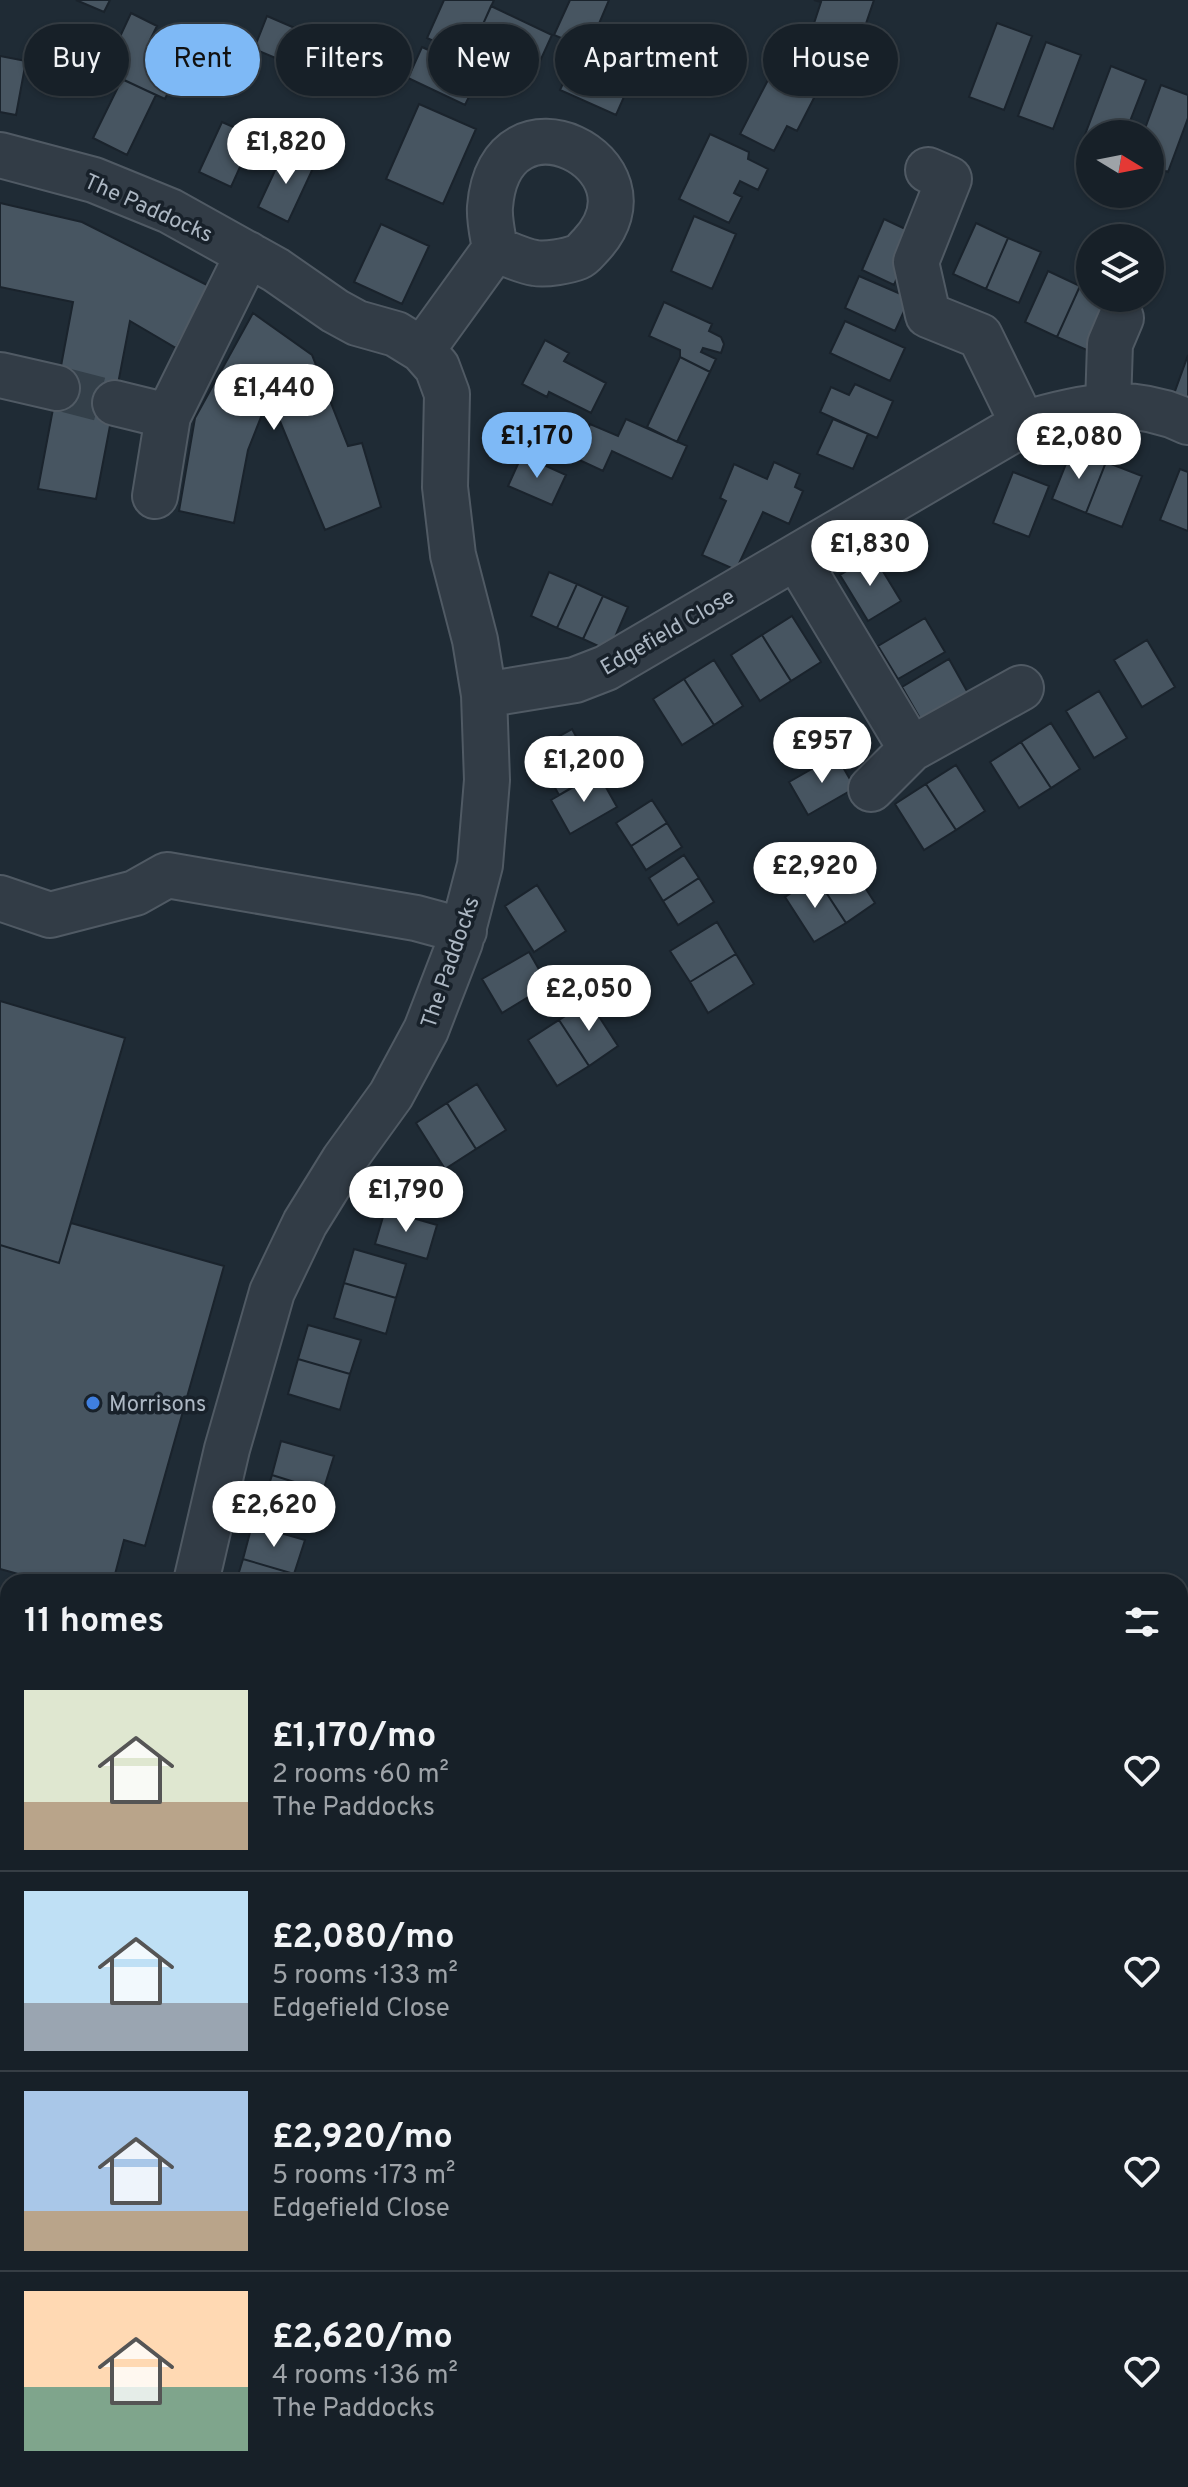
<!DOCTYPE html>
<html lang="en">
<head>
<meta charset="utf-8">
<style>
  :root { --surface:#172028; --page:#242d34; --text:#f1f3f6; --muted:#9ea3a8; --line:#363e45; --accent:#7eb9f6 }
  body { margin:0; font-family:Overpass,sans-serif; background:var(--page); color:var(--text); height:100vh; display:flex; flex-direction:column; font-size:30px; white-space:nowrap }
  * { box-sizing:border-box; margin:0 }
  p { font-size:26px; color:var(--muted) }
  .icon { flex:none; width:44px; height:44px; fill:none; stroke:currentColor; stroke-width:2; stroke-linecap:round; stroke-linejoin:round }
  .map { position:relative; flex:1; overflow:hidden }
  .drawer { position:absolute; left:0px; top:1574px; width:1188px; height:914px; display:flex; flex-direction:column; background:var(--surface); border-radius:24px 24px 0 0; box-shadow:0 2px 6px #0004,0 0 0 2px var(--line) }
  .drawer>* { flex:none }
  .top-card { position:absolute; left:24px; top:24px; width:1140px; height:72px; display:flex; gap:16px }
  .needle { width:52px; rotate:100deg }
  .tools { position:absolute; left:1076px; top:120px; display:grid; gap:16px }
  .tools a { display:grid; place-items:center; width:88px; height:88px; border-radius:50%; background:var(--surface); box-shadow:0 2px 6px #0004,0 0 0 2px var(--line); font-size:40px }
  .price { position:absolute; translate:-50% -68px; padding:0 18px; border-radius:28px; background:#fff; color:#222; font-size:26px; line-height:52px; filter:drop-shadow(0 2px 4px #0008) }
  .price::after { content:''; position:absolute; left:50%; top:48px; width:24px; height:18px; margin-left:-12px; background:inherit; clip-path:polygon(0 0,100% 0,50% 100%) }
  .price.current { background:var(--accent); color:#111 }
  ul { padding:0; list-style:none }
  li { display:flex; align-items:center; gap:24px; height:200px; padding:0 24px }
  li+li { border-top:2px solid var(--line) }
  li span { display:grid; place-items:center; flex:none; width:224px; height:160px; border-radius:0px; color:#555 }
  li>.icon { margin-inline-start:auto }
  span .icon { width:96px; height:96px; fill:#fffc; stroke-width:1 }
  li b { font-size:34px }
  h2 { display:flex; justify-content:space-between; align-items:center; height:96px; padding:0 24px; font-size:34px }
  .pill { padding:0 28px; border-radius:36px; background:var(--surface); box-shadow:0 2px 6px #0004,0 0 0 2px var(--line); font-size:28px; line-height:72px }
  .pill.current { background:var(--accent); color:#111 }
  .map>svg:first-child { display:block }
  .green { fill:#223837 }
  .building { fill:#475561; stroke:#1a232c; stroke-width:2 }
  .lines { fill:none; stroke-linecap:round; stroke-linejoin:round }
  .minor-tunnel { stroke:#34404a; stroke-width:44; stroke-dasharray:44 22; stroke-linecap:butt }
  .minor-casing { stroke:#505a64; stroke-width:48 }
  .minor { stroke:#323c46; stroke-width:44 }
  .shop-dot { fill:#3f7fe0; stroke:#18212a; stroke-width:3 }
  .labels { text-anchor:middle; stroke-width:7; stroke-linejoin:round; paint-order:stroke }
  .street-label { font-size:22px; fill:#acb7c3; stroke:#18212a }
  .poi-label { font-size:22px; fill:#acb7c3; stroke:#18212a; text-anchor:start }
</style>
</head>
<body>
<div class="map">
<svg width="1188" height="2487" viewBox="0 0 1188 2487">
  <rect width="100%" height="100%" fill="#1f2b35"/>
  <path class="green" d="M8,2124V2480H480L478,2487H0V2158Z"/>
  <path class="building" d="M76,0H110L104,12Z
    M444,0H494L468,57L427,38Z
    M570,0H609L598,26L646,47L616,115L560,90L580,46L554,35Z
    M814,0H874L856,53L840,47L831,73L801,63L821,2Z
    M491,6L552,35L536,70L476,40Z
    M131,13L157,26L150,40L185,57L165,99L104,71Z
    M267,16L318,38L304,70L254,49Z
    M997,23L1032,36L1004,110L969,97Z
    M1046,42L1081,55L1053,129L1018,116Z
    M422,47L480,74L465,105L408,78Z
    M0,56L26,61L16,115L0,112Z
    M1111,66L1146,80L1125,134H1090V143L1083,140Z
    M770,76L814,98L797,131L787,126L774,151L740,134Z
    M122,79L156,95L127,155L93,138Z
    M1161,85L1188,95V118L1168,172L1150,165V134H1143Z
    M419,104L476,129L443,204L386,179Z
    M222,122L254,136L231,187L199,172Z
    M710,134L749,152L748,159L768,169L758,190L740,181L734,193L742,197L729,223L679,199Z
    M285,149L315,164L288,222L258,207Z
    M0,203L82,222L209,286L176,348L130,321L96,499L38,489L73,302L0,287Z
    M694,216L736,234L712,289L671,271Z
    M884,219L916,234L894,285L862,270Z
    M976,223L1008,238L986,289L953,274Z
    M381,224L429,246L402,304L354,282Z
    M1008,238L1041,252L1019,303L986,289Z
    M1048,271L1080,286L1057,337L1025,322Z
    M859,276L910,298L895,331L845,308Z
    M1080,286L1090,290V298L1113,300L1089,351L1057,337Z
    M664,302L712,324L709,331L721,337L724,344L721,353L703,348L701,352L716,359L710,372L680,357V350L649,336Z
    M253,313L312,355L348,446L362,443L381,507L325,530L277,414L265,407L248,450L234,523L179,511L195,418Z
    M845,321L905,348L890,381L830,353Z
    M545,340L569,353L564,361L606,383L591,413L549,392L547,397L522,384Z
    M1188,355V411L1170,405Z
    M680,357L710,372L677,442L647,427Z
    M855,384L893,401L877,438L820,412L831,387L849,395Z
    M626,419L687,446L672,479L612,451L603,471L575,458L590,424L618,436Z
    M833,419L868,434L853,469L817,454Z
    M1072,449L1106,462L1086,513L1052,499Z
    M522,455L566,475L552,505L508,486Z
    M774,462L800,474L795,487L803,491L789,524L763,512L736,570L702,555L726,501L720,498L734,464L767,479Z
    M1106,462L1142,476L1122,527L1086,513Z
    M1180,469L1188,472V531L1160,520Z
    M1013,472L1049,486L1029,537L993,523Z
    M873,555L901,601L868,621L840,575Z
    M549,572L577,584L557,628L531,616Z
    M577,584L603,596L583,639L557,628Z
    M603,596L628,607L609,651L583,639Z
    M792,616L821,662L791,681L762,635Z
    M925,618L945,652L898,679L878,646Z
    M762,635L791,681L760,701L731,655Z
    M1147,640L1175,687L1142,707L1114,660Z
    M949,659L968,693L921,720L902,687Z
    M714,660L743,706L714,725L684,679Z
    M684,679L714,725L682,745L653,699Z
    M1099,691L1127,738L1094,758L1066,711Z
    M1051,723L1080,769L1051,788L1021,742Z
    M572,729L596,773L559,795L534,750Z
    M1021,742L1051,788L1019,808L990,762Z
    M836,755L855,788L808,815L789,782Z
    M956,765L985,811L956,830L926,784Z
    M598,773L617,807L570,834L551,800Z
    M926,784L956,830L924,850L895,804Z
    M652,800L667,823L631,846L616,823Z
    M667,823L682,847L646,870L631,846Z
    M684,855L699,878L663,901L649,878Z
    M846,858L875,903L846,923L816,877Z
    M816,877L846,923L814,942L785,897Z
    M699,878L714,902L678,925L663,901Z
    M537,885L566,931L534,952L505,906Z
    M717,922L736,954L690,982L670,951Z
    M529,952L548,985L502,1013L482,979Z
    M736,954L754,984L708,1013L690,982Z
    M0,1001L125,1038L59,1263L0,1245Z
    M589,1001L618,1046L589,1066L559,1020Z
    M559,1020L589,1066L557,1086L528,1040Z
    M477,1084L506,1130L476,1149L447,1103Z
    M447,1103L476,1149L445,1169L416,1123Z
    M385,1210L437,1225L427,1259L375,1244Z
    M71,1223L224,1266L145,1546L124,1540L113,1582H47L0,1569V1245L59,1263Z
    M354,1249L406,1264L396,1298L344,1283Z
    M344,1283L396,1298L386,1334L334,1318Z
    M308,1325L361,1340L350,1374L298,1359Z
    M298,1359L350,1374L340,1410L288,1394Z
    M281,1441L334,1456L323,1491L272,1475Z
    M272,1475L323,1491L314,1526L261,1511Z
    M252,1525L305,1540L294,1574L243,1559Z
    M243,1559L294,1574L292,1582H236Z"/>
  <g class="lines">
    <path class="minor-tunnel" d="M57,388L115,403"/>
    <defs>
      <path id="minor" d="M0,155L94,180L170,211L276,270L335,311L357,323L396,334L422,350L437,367L447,394L445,487L453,555L475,640L484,695L487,780L480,865L460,942L426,1030L391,1095L344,1160L305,1223L272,1292L227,1449L196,1582
        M928,170L949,179L916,262L928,315L980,336L1023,424
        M422,350L495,249C493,236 489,220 490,207C500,80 667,164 591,245C587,249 583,255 578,257C568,261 546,265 535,263C522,261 508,254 495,249
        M0,375L57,388
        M115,403L168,416
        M1108,405L1110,344L1121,318
        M155,496L168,416L248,254
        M796,557L911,749L871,789
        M484,695L575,680L606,668L1023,424C1080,407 1131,395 1188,422
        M911,749L1021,688
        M0,898L50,915L135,893L167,875L416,918L464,931
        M0,1630L8,1632
        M0,1880L8,1882
        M0,2113L8,2114
        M1117,2480L1129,2487"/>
    </defs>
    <use href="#minor" class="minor-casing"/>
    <use href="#minor" class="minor"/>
  </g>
  <circle class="shop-dot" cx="93" cy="1403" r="8"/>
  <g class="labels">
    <g class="street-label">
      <text transform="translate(149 207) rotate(24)" y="8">The Paddocks</text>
      <text transform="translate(667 631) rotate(-30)" y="8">Edgefield Close</text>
      <text transform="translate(449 962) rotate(-71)" y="8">The Paddocks</text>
    </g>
    <g class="poi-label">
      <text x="109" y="1411">Morrisons</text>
    </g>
  </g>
</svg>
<div class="tools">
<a><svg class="needle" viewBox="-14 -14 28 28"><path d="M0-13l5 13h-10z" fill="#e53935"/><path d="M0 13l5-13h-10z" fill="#9ea3a8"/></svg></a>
<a><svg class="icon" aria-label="layers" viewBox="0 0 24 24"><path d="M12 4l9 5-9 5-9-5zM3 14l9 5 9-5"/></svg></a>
</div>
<b class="price" style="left:286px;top:186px">£1,820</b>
<b class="price" style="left:274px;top:432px">£1,440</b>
<b class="price current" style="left:537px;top:480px">£1,170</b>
<b class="price" style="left:1079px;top:481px">£2,080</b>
<b class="price" style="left:870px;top:588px">£1,830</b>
<b class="price" style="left:822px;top:785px">£957</b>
<b class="price" style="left:584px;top:804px">£1,200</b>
<b class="price" style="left:815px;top:910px">£2,920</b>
<b class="price" style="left:589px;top:1033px">£2,050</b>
<b class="price" style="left:406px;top:1234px">£1,790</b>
<b class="price" style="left:274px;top:1549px">£2,620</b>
<div class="top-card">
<a class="pill">Buy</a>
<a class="pill current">Rent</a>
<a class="pill">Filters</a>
<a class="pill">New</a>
<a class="pill">Apartment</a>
<a class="pill">House</a>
</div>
<section class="drawer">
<h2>11 homes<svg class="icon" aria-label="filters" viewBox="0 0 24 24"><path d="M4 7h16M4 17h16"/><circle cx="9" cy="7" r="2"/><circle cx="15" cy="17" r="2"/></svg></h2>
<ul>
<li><span style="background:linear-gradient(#dfe7d0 70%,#b9a48a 0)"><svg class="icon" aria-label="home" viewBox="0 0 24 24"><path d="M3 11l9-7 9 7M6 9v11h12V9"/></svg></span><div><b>£1,170/mo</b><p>2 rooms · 60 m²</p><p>The Paddocks</p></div><svg class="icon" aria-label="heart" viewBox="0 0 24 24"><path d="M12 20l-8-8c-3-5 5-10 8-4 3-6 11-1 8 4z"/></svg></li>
<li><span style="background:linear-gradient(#bfe0f5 70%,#9aa5b1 0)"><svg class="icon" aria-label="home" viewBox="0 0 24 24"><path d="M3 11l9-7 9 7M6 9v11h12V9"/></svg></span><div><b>£2,080/mo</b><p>5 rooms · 133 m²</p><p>Edgefield Close</p></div><svg class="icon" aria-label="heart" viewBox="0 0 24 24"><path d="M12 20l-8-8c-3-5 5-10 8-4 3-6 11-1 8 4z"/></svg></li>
<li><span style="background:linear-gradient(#a9c7e8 75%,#b9a48a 0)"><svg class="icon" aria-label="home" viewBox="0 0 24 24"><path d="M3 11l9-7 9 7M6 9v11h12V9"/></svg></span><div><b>£2,920/mo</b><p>5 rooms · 173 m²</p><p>Edgefield Close</p></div><svg class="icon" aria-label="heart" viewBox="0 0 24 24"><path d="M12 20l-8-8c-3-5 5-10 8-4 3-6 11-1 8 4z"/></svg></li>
<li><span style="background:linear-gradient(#ffd9b3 60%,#7fa58c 0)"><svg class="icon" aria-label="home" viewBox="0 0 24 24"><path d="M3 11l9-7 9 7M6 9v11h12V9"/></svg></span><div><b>£2,620/mo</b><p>4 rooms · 136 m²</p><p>The Paddocks</p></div><svg class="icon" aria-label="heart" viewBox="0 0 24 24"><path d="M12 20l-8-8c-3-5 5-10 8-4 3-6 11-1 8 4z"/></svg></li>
</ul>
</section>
</div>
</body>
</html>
